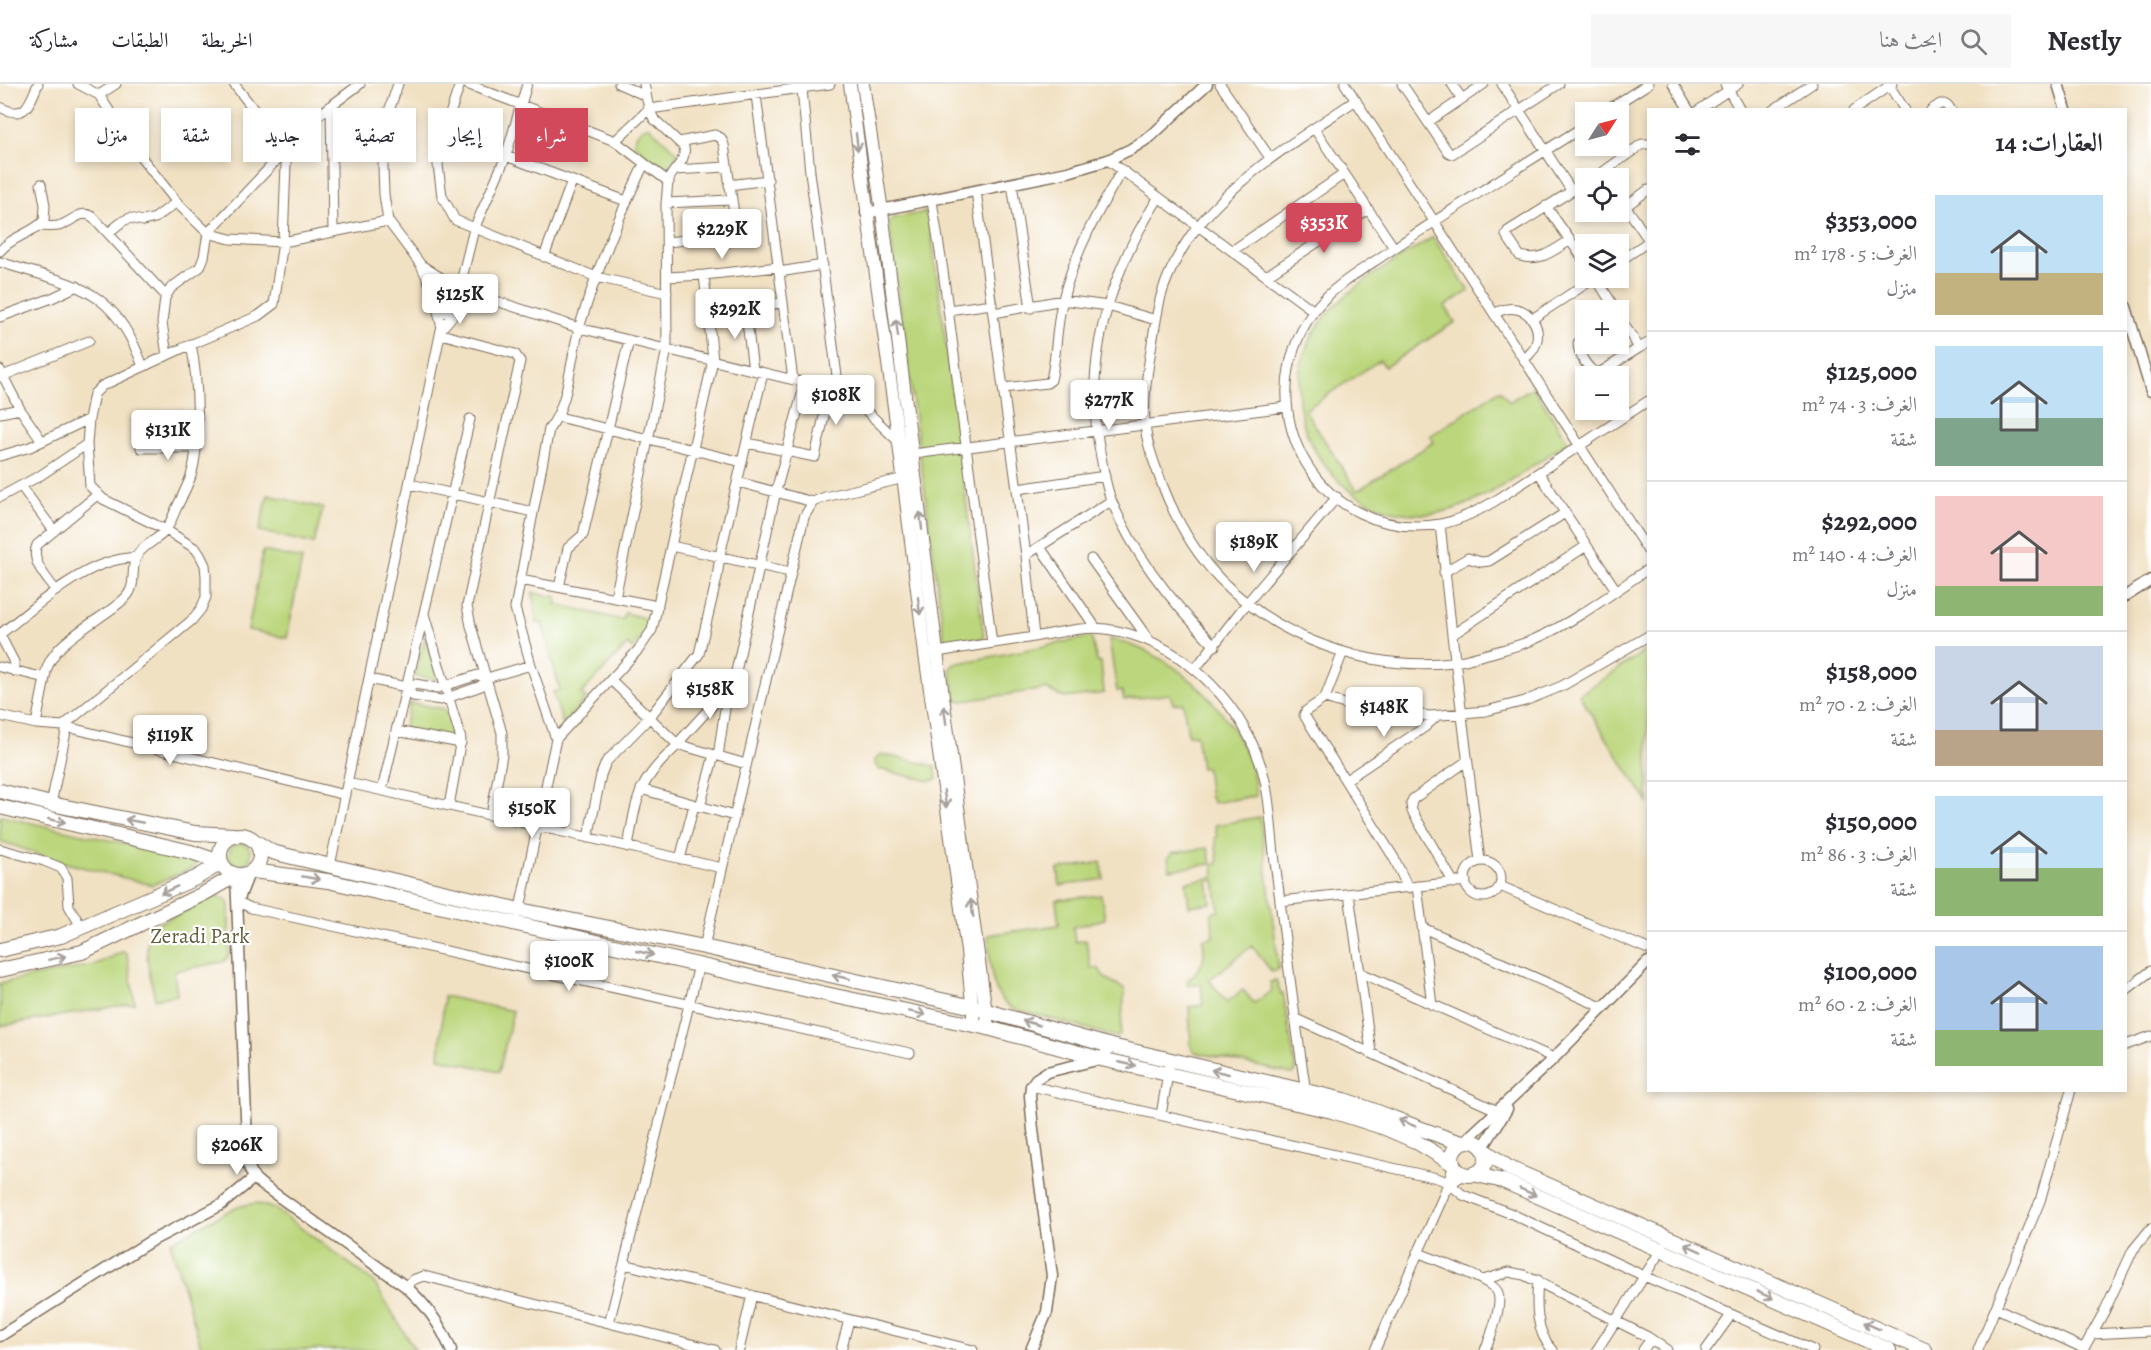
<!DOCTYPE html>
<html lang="ar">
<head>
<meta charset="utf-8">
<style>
  :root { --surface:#fff; --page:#f7f7f7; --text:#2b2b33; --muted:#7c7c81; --line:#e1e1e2; --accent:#d1495b }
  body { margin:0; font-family:Alegreya,Amiri,serif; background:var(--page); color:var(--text); direction:rtl; height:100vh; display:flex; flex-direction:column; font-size:22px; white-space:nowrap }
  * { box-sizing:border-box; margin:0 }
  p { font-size:20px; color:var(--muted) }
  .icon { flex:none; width:33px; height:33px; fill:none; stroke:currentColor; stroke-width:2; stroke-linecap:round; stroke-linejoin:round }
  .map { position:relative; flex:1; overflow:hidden; direction:ltr }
  .panel { position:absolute; left:1647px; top:24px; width:480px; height:984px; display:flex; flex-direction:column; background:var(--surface); border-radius:0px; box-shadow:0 3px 9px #0003; direction:rtl }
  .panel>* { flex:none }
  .banner { position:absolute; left:18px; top:24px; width:570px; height:54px; direction:rtl; display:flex; gap:12px }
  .needle { width:39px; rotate:54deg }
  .fabs { position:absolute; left:1575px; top:18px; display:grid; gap:12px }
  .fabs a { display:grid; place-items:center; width:54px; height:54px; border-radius:0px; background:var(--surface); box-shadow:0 3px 9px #0003; font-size:30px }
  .price { position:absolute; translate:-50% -51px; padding:0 14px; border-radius:6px; background:#fff; color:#222; font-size:20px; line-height:39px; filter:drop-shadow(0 2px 3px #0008) }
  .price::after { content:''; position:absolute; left:50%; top:36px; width:18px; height:14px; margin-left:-9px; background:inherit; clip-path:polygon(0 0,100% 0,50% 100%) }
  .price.selected { background:var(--accent); color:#fff }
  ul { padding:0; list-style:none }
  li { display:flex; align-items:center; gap:18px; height:150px; padding:0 24px }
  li+li { border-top:2px solid var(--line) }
  li span { display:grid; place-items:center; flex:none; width:168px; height:120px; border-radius:0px; color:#555 }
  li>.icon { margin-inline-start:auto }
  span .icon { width:72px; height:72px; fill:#fffc; stroke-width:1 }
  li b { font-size:26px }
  h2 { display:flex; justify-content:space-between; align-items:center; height:72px; padding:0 24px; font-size:26px }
  .pill { padding:0 21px; border-radius:0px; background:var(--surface); box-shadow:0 3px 9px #0003; font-size:21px; line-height:54px }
  .pill.selected { background:var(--accent); color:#fff }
  header { display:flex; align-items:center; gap:36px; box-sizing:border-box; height:84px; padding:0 30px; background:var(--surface); border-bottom:2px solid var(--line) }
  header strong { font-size:28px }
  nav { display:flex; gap:33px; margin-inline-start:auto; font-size:21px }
  .search { width:420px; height:54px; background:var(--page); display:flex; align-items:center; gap:15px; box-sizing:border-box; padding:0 21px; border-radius:0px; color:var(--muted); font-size:22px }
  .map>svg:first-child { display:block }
  .green { fill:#bbd67b; stroke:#7b804c; stroke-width:1.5 }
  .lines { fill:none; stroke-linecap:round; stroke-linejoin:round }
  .minor-casing { stroke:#7b6a58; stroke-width:11 }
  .tertiary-casing { stroke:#7b6a58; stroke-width:13 }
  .secondary-casing { stroke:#7b6a58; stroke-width:14 }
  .primary-casing { stroke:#7b6a58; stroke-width:16 }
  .minor { stroke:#fff; stroke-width:9 }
  .tertiary { stroke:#fff; stroke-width:10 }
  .secondary { stroke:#fff; stroke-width:12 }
  .primary { stroke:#fff; stroke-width:14 }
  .oneway { stroke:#a79f9a }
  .labels { text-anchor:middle; stroke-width:4.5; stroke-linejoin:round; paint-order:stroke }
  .park-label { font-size:21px; fill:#615e3a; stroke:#fff }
</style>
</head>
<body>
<header>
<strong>Nestly</strong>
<div class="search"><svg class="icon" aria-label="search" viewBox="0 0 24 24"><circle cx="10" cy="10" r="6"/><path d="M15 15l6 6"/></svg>ابحث هنا</div>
<nav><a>الخريطة</a><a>الطبقات</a><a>مشاركة</a></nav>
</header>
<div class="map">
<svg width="2151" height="1266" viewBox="0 0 2151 1266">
  <rect width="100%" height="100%" fill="#fff"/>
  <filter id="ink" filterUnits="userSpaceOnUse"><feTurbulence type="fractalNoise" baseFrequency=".0167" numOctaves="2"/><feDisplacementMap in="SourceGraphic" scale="12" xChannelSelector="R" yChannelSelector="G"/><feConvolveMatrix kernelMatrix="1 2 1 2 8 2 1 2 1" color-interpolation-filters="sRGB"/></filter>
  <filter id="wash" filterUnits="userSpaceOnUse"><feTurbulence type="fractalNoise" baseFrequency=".008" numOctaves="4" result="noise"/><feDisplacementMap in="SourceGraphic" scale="24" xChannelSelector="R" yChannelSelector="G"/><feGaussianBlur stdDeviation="1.35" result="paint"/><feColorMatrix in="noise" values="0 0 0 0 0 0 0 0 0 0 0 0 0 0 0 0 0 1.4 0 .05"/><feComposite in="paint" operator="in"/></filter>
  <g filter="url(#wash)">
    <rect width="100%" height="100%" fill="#f1e1c3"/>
    <path class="green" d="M648,42L677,68V72L667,83L660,84L634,60C633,53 641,44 648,42Z
      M925,128L929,132L984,554L945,559L889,139L894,134Z
      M1433,153L1469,207L1445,222L1455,238L1385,283L1380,276L1305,326L1357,407L1434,358L1430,352L1500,306L1509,318L1533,303L1568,358C1529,383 1484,421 1437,429C1337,444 1260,325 1319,241C1345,203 1395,178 1433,153Z
      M268,411L323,424L314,460L259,447Z
      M263,467L302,475L287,554L248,546Z
      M533,509L557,513L556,520L622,536L625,529L651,536L647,548L632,565L628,560L581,610L586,614L563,641L553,608L560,606L542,539H536Z
      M425,553L438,596L415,592Z
      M1090,553L1092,556L1097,578H1101L1104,609L1064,614L1046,605L957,618L950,585L954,580Z
      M1109,555C1173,568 1228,621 1250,680C1254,691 1255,702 1256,712L1213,719L1212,714H1210L1206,683L1201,684L1196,650L1188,651L1183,619L1173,620L1170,610L1124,616L1122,607H1117Z
      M1648,565V719L1579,611Z
      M410,619L445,625L455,656L404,645Z
      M881,670L935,682L937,695L930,697L878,685L874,677Z
      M0,732L191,774L194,776L195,782L191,785L152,801L58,777L0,757Z
      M1260,733L1279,885L1272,888L1252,862L1209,896L1227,918L1243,906L1254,919L1272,907L1270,898L1276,896L1281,910L1283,909L1296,987L1292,990L1194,968L1191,963L1189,923L1203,921L1201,900L1188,902L1187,897C1203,882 1206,878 1203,855L1214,853L1211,829L1219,827L1215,796L1208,797L1211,819L1189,822L1186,798L1214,793L1213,780L1218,779L1215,753L1217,752L1215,741Z
      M229 770a11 11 0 1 1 22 0a11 11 0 1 1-22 0Z
      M1208,764L1211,780L1170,786L1168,773L1171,772V769Z
      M1101,778L1104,795L1060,802L1058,785Z
      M1101,811L1105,835L1073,843L1075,858L1086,856L1091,884H1098L1105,894L1125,905L1120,951L1117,953L1011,924C988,910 991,875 988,851L1059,841L1056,816Z
      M217,812L227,816L229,822V872L223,878L174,887L177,911L155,915C151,892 137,855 159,839Z
      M124,867L127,870L135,919L0,942V899L94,881Z
      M444,912L513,927L499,988L439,974Z
      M256,1119L275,1125L373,1197L415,1266H202L170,1158L236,1123Z"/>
  </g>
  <g filter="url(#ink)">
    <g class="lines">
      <defs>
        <path id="minor" d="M78,0L99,11L130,59L179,121L208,149L230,155L283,158L388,137
          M234,0L262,36L287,55L360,0
          M398,0L385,39L383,83L384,110L388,137L421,181L435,211
          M460,0L445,45L438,81L442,112L455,136L596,193L667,209
          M467,0L615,57L669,98
          M619,0L646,12
          M644,0L649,25L830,0
          M1220,0L1270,74
          M1345,0L1648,467
          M1402,0L1448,68L1452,70L1559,0
          M1452,0L1462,15
          M1502,0L1571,106
          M1673,0L1689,26
          M1725,0L1740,26
          M1888,0L1905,26
          M802,5L810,88L839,307
          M99,11L116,0
          M756,11L793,296
          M1356,16C1300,54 1241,89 1198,142C1183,161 1168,188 1161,212C1157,227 1155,244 1152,259C1148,285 1143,312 1145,339C1146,359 1155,381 1162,400C1175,434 1195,469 1220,495C1279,555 1370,588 1453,578C1464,577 1474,573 1484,571C1501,566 1519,562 1535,555C1576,537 1612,509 1648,485
          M0,23C26,37 29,20 38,0
          M331,23L333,148
          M1699,26L1738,0
          M1773,26L1812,0
          M1854,26L1892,0
          M1931,26L1940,20H1945L1951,26
          M1604,28L1648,0
          M1428,38L1484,0
          M1586,41C1519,83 1452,125 1387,169C1362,186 1331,203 1313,228C1244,327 1320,460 1441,440C1461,436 1478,427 1495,417L1648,317
          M1314,44L1394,164
          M445,45L506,72L626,117
          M1108,76L1314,227
          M675,86L726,83
          M1603,88L1642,60H1648
          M1592,94L1603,88L1607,94
          M1012,100L1031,224
          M729,101L768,96
          M976,107L1026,471L1034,553
          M1618,111L1648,155
          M1159,113C1108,192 1082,280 1101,373C1104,388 1106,404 1112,418C1135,473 1173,520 1215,562
          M932,117L943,187L992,559
          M666,119L730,116
          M1546,122L1586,179
          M1626,122L1648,106
          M39,142C45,142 52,143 58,142C72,139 80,124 93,133L166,212
          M108,149L123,137L130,134L143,137L155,134L177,118
          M1569,157C1552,167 1541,178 1520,172L1506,151L1508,147L1586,98
          M668,158L727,151L733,148L736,143L724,61L721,54L715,51L679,58
          M0,167C11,153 31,150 44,137L45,121L41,100
          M1232,167L1344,90
          M544,173L572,97
          M0,178C73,202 114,200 143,283
          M1618,178L1648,158
          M421,181L449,199
          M779,188L823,181
          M1266,192L1367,126
          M667,193L704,191L778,183
          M1596,194L1616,226
          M435 214a15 15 0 1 1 30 0a15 15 0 1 1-30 0Z
          M460,202L474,145L506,72L527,0
          M462,205L490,215L472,216L464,220
          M490,215L579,244L839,307L858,319L901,360
          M745,222L753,286
          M437,223L442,244L456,228
          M708,226L783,219
          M948,226L992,220
          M994,229L1063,216L1108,222L1156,236
          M1494,230C1527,209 1555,253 1524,275
          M1618,231L1639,264L1648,259
          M0,233L52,214L77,202
          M1532,235L1595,194
          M441,250L515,270L520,277L467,522L471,542L502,649V671L491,731
          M1586,252L1578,259C1578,270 1588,287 1599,289L1639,264
          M167,271L162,239L165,214L171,204L200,183L204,173L208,149L287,65
          M0,286L20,325L42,357
          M0,293L89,257
          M1004,304L1047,299L1051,296C1057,270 1056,241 1063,215C1075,167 1098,127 1122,86
          M0,329L20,325
          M559,333L742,378
          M747,359L815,373L830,305
          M141,364H196
          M913,370L1286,323
          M0,372L30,363L89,335
          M1539,389L1616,506
          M738,398L813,418
          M410,400L533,428
          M21,402L54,447
          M1018,405L1105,392
          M0,413L41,391L87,360
          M1440,440L1452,551L1480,777
          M671,462L790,488
          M1040,463L1096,544
          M1026,471L1111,417
          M1091,475L1149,556
          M1444,488L1468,474L1481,478L1489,477L1565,429
          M520,496L658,522
          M559,503L568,464L583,451L629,256
          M56,507C47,494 30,477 37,461L97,411
          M615,514L667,265L666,119C667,112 667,105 668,98C672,84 687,79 684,63L654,35L649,25L615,57
          M424,530L461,655L449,722
          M0,550C32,526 70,490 109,478C118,475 127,474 137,473
          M0,551L14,578V587
          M1452,551L1586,462
          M1343,568L1325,614L1306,627L1304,631L1394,774L1408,804
          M931,569C965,563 1000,558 1034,553C1058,549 1082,542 1106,545C1177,555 1237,612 1260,679C1270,706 1271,748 1275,778C1285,854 1294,931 1306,1008
          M0,583L45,594L36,640
          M1195,585L1247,519L1337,413
          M45,594C47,557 103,537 126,513C138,501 129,482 138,470C145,460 159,455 166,446C170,440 173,432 176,425C181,415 187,403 191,392C201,358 198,295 191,260
          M369,595L406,603L415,600L438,604L478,591L487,594
          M611,596L677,660L746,680
          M406,603L413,612L441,616L481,602L487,594L531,581
          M1325,614L1354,623L1430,632L1486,627L1525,617L1562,602L1648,552
          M0,632L36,640L63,642L345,711
          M649,634L699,570L717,494L720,471L763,289
          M63,642L191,537L201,525L206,513V492L205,481L200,471L196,465L166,446L103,415L90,402L87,360L89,335L94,310L102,302L183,264L258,232L274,220L283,158L287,55
          M396,647L461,659
          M556,655L639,565L652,546L713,276L704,191
          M677,660L728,604L735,592L776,407L805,299
          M718,672L728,604
          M1346,696L1425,643L1437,632
          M348,699L722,784
          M641,705L734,732
          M382,706L470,335
          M51,720L67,643
          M700,723L714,671
          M588,754L601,691L606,678L649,634
          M628,763C637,711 638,697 678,661
          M0,765L44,777L61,784L67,794L69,822L82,844
          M680,775L694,721
          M1465 795a18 18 0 1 1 36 0a18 18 0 1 1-36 0Z
          M330,782L441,246
          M1454,799L1412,727L1411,720L1413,715L1467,677
          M1417,802L1432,921
          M1500,802L1648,865
          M1349,810L1371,968
          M1280,817L1466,797
          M238,818L251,824L910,969
          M519,829L556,655L531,581L515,524L549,345C570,319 570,274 580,241C597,186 619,132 644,80
          M1423,844L1604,924
          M704,863L804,433L813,418L825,413L909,393
          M1361,889L1554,974
          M2126,906L2151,887
          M1294,934L1498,1027
          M2126,961L2151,952
          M1031,1002L1437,1094L1447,1098L1463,1111L1512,1130L1644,1192L1813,1266
          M1161,1031L1169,984
          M1447,1106L1456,1096L1465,1090
          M1417,1168C1433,1175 1490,1195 1497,1207C1504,1218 1490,1255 1485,1266
          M624,1180L973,1266
          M1483,1196L1509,1188L1524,1191L1648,1253L1667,1266
          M1538,1196C1536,1219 1535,1249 1553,1266
          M405,1202L415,1195L424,1192L715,1266
          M1996,1224L2083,1264
          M609,1239L699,881
          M2091,1250L2151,1247
          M739,1266L752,1211
          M841,1266L849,1236
          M1375,1266L1443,1113L1454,1081
          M1597,1266L1663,1163
          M1643,1266L1651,1255
          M1706,1266L1731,1231
          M1978,1266L2040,1117L2071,1006
          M2083,1266L2105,1226L2133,1166L2151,1144"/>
        <path id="tertiary" d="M2058,0L2066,26
          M866,129L1068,88L1108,76L1131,65L1150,53L1207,0
          M2126,223L2151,307
          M2126,512L2151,496
          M236,791L248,1081L254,1094L261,1100L405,1202C426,1220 440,1239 451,1266
          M240,812L249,789
          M1465,1057L1554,974L1648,878
          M1482,1065L1507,1025
          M0,1252L149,1158L221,1121L254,1094
          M1031,1266L1047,1228L1052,1192L1033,1046L1030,1012L1031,1002L1036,995L1047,988L1101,975L1111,962"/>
        <path id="secondary" d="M850,0L899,360L925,570L967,867L974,941
          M863,0L882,127L937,568L988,944"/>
        <path id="primary" d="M0,707L51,720L195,749L234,751
          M0,723L191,768L220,778
          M220 771a20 20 0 1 1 40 0a20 20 0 1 1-40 0Z
          M256,758L272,768L288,772L520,826L704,863L973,923L1111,962L1344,1016C1384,1029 1422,1047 1462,1059
          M253,787L328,797L830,911L988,944L1101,975L1332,1027L1385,1044L1415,1057L1453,1080
          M0,866L61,852L196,794L221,779
          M0,886L82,868L205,809L236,791
          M1452 1074a17 17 0 1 1 34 0a17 17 0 1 1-34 0Z
          M1484,1066L1509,1084L1925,1266
          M1473,1090L1503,1097L1889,1266"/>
      </defs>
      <use href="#minor" class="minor-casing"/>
      <use href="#tertiary" class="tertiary-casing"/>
      <use href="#secondary" class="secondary-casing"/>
      <use href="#primary" class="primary-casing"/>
      <use href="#minor" class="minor"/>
      <use href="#tertiary" class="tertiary"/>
      <use href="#secondary" class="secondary"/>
      <use href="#primary" class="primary"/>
    </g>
    <defs><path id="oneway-shaft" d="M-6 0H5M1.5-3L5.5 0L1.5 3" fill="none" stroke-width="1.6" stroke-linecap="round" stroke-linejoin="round" transform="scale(1.5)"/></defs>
    <g class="oneway">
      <use href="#oneway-shaft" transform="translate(857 58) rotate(83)"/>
      <use href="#oneway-shaft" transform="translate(897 244) rotate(-97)"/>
      <use href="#oneway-shaft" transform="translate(921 437) rotate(-97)"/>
      <use href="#oneway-shaft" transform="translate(919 522) rotate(83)"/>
      <use href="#oneway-shaft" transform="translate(945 631) rotate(-98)"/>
      <use href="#oneway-shaft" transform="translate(945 715) rotate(82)"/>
      <use href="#oneway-shaft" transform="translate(57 737) rotate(13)"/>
      <use href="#oneway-shaft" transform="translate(134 737) rotate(-169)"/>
      <use href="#oneway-shaft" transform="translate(311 794) rotate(10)"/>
      <use href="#oneway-shaft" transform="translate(169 806) rotate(156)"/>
      <use href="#oneway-shaft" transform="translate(972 824) rotate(-98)"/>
      <use href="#oneway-shaft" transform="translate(645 869) rotate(13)"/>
      <use href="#oneway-shaft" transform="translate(57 874) rotate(-12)"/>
      <use href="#oneway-shaft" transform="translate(841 893) rotate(-167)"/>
      <use href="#oneway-shaft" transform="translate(917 929) rotate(12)"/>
      <use href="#oneway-shaft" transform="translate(1031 939) rotate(-164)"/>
      <use href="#oneway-shaft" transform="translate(1127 980) rotate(12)"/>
      <use href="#oneway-shaft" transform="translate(1220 988) rotate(-167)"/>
      <use href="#oneway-shaft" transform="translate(1407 1039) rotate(-158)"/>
      <use href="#oneway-shaft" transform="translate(1528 1108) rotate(24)"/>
      <use href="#oneway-shaft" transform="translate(1693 1164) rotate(-156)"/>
      <use href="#oneway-shaft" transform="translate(1765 1211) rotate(24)"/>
      <use href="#oneway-shaft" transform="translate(1872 1242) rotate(-156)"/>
    </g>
  </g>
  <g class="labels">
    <g class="park-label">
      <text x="200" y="859">Zeradi Park</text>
    </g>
  </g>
</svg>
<div class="fabs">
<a><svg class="needle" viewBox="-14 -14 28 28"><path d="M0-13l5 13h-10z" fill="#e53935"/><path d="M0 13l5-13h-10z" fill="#7c7c81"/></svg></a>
<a><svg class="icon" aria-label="locate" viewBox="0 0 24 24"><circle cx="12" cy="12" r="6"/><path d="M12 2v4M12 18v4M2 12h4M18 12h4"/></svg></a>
<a><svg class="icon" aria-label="layers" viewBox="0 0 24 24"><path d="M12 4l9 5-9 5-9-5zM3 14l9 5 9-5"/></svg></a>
<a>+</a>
<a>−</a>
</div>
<b class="price selected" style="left:1324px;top:170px">$353K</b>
<b class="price" style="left:722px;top:176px">$229K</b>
<b class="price" style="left:460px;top:241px">$125K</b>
<b class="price" style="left:735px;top:256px">$292K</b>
<b class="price" style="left:836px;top:342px">$108K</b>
<b class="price" style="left:1109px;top:347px">$277K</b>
<b class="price" style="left:168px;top:377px">$131K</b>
<b class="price" style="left:1254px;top:489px">$189K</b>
<b class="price" style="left:710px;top:636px">$158K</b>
<b class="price" style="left:1384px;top:654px">$148K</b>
<b class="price" style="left:170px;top:682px">$119K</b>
<b class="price" style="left:532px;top:755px">$150K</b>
<b class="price" style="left:569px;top:908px">$100K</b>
<b class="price" style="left:237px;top:1092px">$206K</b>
<div class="banner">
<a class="pill selected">شراء</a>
<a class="pill">إيجار</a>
<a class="pill">تصفية</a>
<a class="pill">جديد</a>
<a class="pill">شقة</a>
<a class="pill">منزل</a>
</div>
<section class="panel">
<h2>العقارات: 14<svg class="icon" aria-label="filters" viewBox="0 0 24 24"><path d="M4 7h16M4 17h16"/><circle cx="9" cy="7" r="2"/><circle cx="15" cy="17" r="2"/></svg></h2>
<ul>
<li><span style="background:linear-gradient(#bfe0f5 65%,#c2b280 0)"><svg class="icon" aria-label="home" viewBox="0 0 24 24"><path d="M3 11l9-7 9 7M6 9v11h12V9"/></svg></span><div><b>$353,000</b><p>الغرف: 5 · 178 m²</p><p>منزل</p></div></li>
<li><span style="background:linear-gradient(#bfe0f5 60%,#7fa58c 0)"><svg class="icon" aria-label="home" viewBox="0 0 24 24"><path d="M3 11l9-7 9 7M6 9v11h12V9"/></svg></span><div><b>$125,000</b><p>الغرف: 3 · 74 m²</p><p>شقة</p></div></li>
<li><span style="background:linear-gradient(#f6c9c9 75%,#8fb573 0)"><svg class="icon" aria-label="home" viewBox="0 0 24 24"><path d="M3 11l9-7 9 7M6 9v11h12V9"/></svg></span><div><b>$292,000</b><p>الغرف: 4 · 140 m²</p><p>منزل</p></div></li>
<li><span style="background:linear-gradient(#c9d6e8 70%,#b9a48a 0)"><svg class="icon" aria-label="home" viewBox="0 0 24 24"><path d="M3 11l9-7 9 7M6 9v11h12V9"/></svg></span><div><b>$158,000</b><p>الغرف: 2 · 70 m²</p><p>شقة</p></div></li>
<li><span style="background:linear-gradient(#bfe0f5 60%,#8fb573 0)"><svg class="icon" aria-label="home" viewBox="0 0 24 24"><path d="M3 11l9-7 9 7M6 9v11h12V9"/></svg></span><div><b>$150,000</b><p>الغرف: 3 · 86 m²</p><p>شقة</p></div></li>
<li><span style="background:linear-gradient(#a9c7e8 70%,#8fb573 0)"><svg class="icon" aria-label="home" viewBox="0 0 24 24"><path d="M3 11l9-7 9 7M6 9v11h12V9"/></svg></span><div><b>$100,000</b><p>الغرف: 2 · 60 m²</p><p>شقة</p></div></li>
</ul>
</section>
</div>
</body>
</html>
